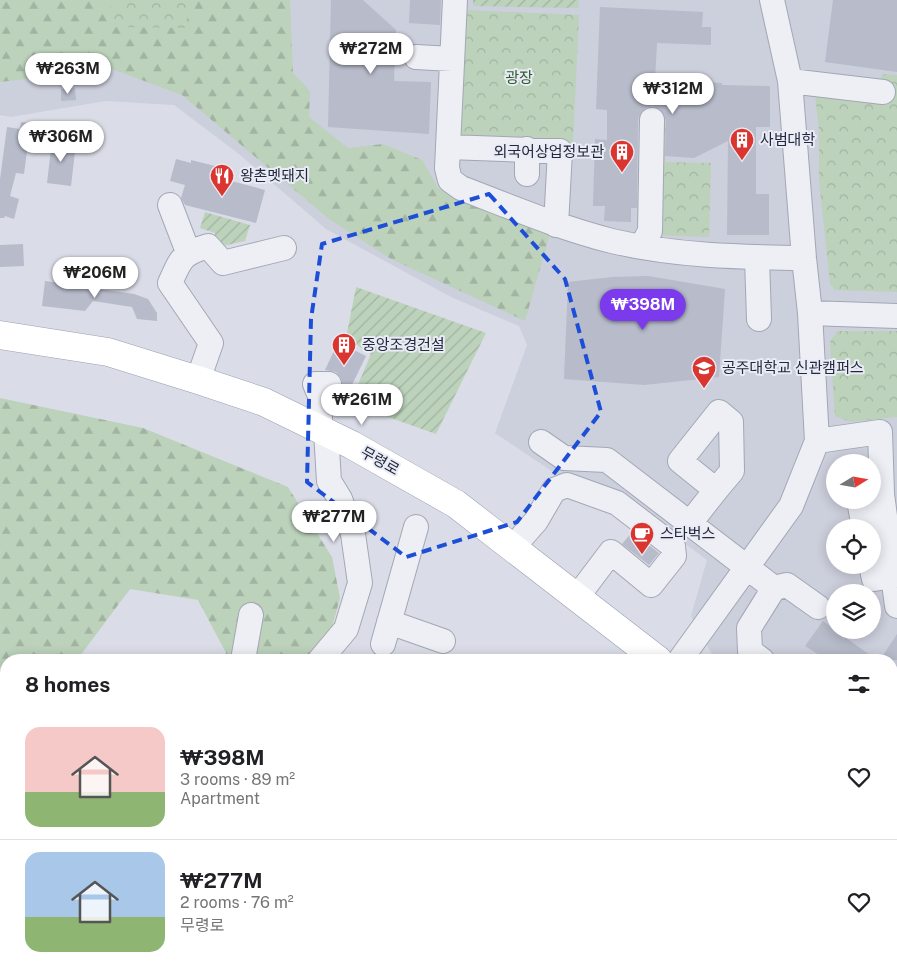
<!DOCTYPE html>
<html lang="en">
<head>
<meta charset="utf-8">
<style>
  :root { --surface:#fff; --page:#f6f6f6; --text:#202124; --muted:#757577; --line:#e0e0e0; --accent:#7c3aed }
  body { margin:0; font-family:"Public Sans","Noto Sans KR",sans-serif; background:var(--page); color:var(--text); height:100vh; display:flex; flex-direction:column; font-size:19px; white-space:nowrap }
  * { box-sizing:border-box; margin:0 }
  p { font-size:16px; color:var(--muted) }
  .icon { flex:none; width:28px; height:28px; fill:none; stroke:currentColor; stroke-width:2; stroke-linecap:round; stroke-linejoin:round }
  .map { position:relative; flex:1; overflow:hidden }
  .drawer { position:absolute; left:0px; top:654px; width:898px; height:321px; display:flex; flex-direction:column; background:var(--surface); border-radius:20px 20px 0 0; box-shadow:0 2px 12px #0003 }
  .drawer>* { flex:none }
  .needle { width:32px; rotate:79deg }
  .tools { position:absolute; left:826px; top:454px; display:grid; gap:10px }
  .tools a { display:grid; place-items:center; width:55px; height:55px; border-radius:50%; background:var(--surface); box-shadow:0 2px 12px #0003; font-size:25px }
  .price { position:absolute; translate:-50% -42px; padding:0 11px; border-radius:18px; background:#fff; color:#222; font-size:16px; line-height:32px; filter:drop-shadow(0 1px 2px #0008) }
  .price::after { content:''; position:absolute; left:50%; top:30px; width:15px; height:11px; margin-left:-8px; background:inherit; clip-path:polygon(0 0,100% 0,50% 100%) }
  .price.active { background:var(--accent); color:#fff }
  ul { padding:0; list-style:none }
  li { display:flex; align-items:center; gap:15px; height:125px; padding:0 25px }
  li+li { border-top:1px solid var(--line) }
  li span { display:grid; place-items:center; flex:none; width:140px; height:100px; border-radius:15px; color:#555 }
  li>.icon { margin-inline-start:auto }
  span .icon { width:60px; height:60px; fill:#fffc; stroke-width:1 }
  li b { font-size:21px }
  h2 { display:flex; justify-content:space-between; align-items:center; height:60px; padding:0 25px; font-size:21px }
  .map>svg:first-child { display:block }
  .built { fill:#cccfdc; fill-rule:evenodd }
  .forest { fill:url(#forest-firs) }
  .park { fill:url(#park-crowns) }
  .garden { fill:url(#garden-furrows) }
  .building { fill:#b7bbca }
  .lines { fill:none; stroke-linecap:round; stroke-linejoin:round }
  .minor-casing { stroke:#a3a7b4; stroke-width:26 }
  .major-casing { stroke:#999eb4; stroke-width:29 }
  .minor { stroke:#edeff5; stroke-width:24 }
  .major { stroke:#fff; stroke-width:28 }
  .marked { fill:none; stroke:#1d4ed8; stroke-width:4; stroke-dasharray:10 6; stroke-linejoin:round }
  .labels { text-anchor:middle; stroke-width:4; stroke-linejoin:round; paint-order:stroke }
  .park-label { font-size:15px; fill:#305b2f; stroke:#eaecf5 }
  .poi-label { font-size:15px; fill:#23283e; stroke:#eaecf5; text-anchor:start }
  .street-label { font-size:15px; fill:#23283e; stroke:#eaecf5 }
</style>
</head>
<body>
<div class="map">
<svg width="897" height="974" viewBox="0 0 897 974">
  <defs>
    <pattern id="forest-firs" width="22" height="20" patternUnits="userSpaceOnUse" patternTransform="scale(1.25)"><rect width="22" height="20" fill="#bcd2bb"/><path d="M5 1l3.5 6h-7zM16 11l3.5 6h-7z" fill="#a1b4a2"/></pattern>
    <pattern id="park-crowns" width="20" height="18" patternUnits="userSpaceOnUse" patternTransform="scale(1.25)"><rect width="20" height="18" fill="#bcd2bb"/><path d="M2 6a3 3 0 1 1 6 0M12 15a3 3 0 1 1 6 0" fill="none" stroke="#a1b4a2"/></pattern>
    <pattern id="garden-furrows" width="10" height="10" patternUnits="userSpaceOnUse" patternTransform="scale(1.25)"><rect width="10" height="10" fill="#bcd2bb"/><path d="M-1 1l2-2M0 10L10 0M9 11l2-2" fill="none" stroke="#a1b4a2"/></pattern>
  </defs>
  <rect width="100%" height="100%" fill="#dadde7"/>
  <path class="built" d="M0,0H897V777L891,779V660H715L691,616L707,560L623,498L571,484L495,433L527,345L519,326L451,297L326,229L239,154L174,105L105,101L11,117L0,115ZM835,462H872V500H835ZM835,528H872V565H835ZM835,592H872V630H835Z"/>
  <path class="forest" d="M0,0H290L293,73L310,91L309,117L348,148L383,144L422,160L438,188L551,230L525,321L391,259L329,219L182,95L112,69L0,82Z
    M0,398L143,428L288,487L332,557L340,598L329,639L311,660H224L226,653L198,600L130,589L77,660H6V670L0,667Z
    M6,836V969H502L508,974H0V843Z"/>
  <path class="park" d="M110,0H187V28L110,27Z
    M466,10L579,15L573,145L460,140Z
    M882,74L897,75V292L835,290L830,284L819,180V130L814,86L878,94Z
    M655,117H666L665,162L711,163L709,237L651,235Z
    M837,331H897V417L850,422L835,416L830,342Z"/>
  <path class="garden" d="M473,0H579L578,8L473,6Z
    M205,212L250,225L245,241L223,246L214,239L215,233L200,228Z
    M356,287L486,333L436,434L329,396L333,387L354,394L371,354L346,338Z"/>
  <path class="building" d="M331,0H363L396,30L394,81L431,82L429,134L328,127Z
    M410,0H441L440,25L409,23Z
    M833,0H897V72L825,62Z
    M600,7L703,12L702,27H711V45L657,43L655,80L722,83V85L770,86V127H756V194H769V235H727L728,141L694,158L665,156L666,120L659,109L653,106L645,108L638,119L637,208H631V222L604,221L605,206H593L595,139L607,140V110L596,109Z
    M75,88L76,100L61,101V89Z
    M21,122L59,126L57,139L29,136L24,174L16,173L10,196L19,199L14,219L5,216L4,218H0V179L7,127L20,129Z
    M52,140L76,143L71,186L47,183Z
    M176,159L191,163V160L223,168L220,178L265,190L256,223L185,205L181,198L185,185L170,181Z
    M23,244L24,266L0,267V245Z
    M648,276L725,289L719,377L644,385L564,379L568,282L612,277Z
    M45,281L134,294L148,299L157,313V321L137,319L132,307L93,301L85,311L42,306Z
    M338,342L366,356L350,389L342,386L341,378L336,372L325,370Z
    M632,532L659,553L649,565L622,544Z
    M823,621L835,630L877,660H827L805,646Z
    M897,634V660H880Z"/>
  <g class="lines">
    <defs>
      <path id="minor" d="M455,0L447,168L450,180L461,188C511,207 560,228 612,241C675,256 739,257 804,258
        M416,57L452,59
        M790,81L883,92
        M448,147L560,151L556,225
        M527,174V149
        M170,205L188,252
        M642,246L650,231L652,120
        M757,258L759,319
        M810,313L897,316
        M198,380L211,343L170,283C181,259 181,254 208,246L223,263L284,248
        M719,412L731,422L732,471L716,490L680,461Z
        M320,429V396L315,384H329
        M817,441L880,432L882,494L897,606
        M541,442L564,458L607,460L774,588L749,628L750,651L762,660
        M859,500L864,528
        M690,523L716,490
        M513,547L536,521L554,490L567,485L617,503L673,546L674,556L651,585L611,552L577,597
        M871,565L874,579L893,576
        M774,588L787,585L818,607
        M389,622L443,641
        M383,644L416,527
        M243,660L251,615
        M320,660L346,629L360,583L353,534L340,499L329,481L326,432
        M680,660L791,506L817,441L810,313L804,258L790,81L772,0"/>
      <path id="major" d="M0,335L108,352L198,380L264,402L352,445L456,504L658,660
        M891,834L897,839"/>
    </defs>
    <use href="#minor" class="minor-casing"/>
    <use href="#major" class="major-casing"/>
    <use href="#minor" class="minor"/>
    <use href="#major" class="major"/>
  </g>
  <path class="marked" d="M489,194L565,279L601,412L517,522L406,557L307,482L311,319L322,244Z"/>
  <defs>
    <symbol id="building-pin" viewBox="-11 -11 22 30"><path d="M0 17L-7.5 6A9.5 9.5 0 1 1 7.5 6Z" fill="#db3530" stroke="#eaecf5"/><path d="M-4-6H4V6H1V3H-1V6H-4ZM-2.5-4.3h1.7v1.8h-1.7ZM.8-4.3h1.7v1.8H.8ZM-2.5-1h1.7V.8h-1.7ZM.8-1h1.7V.8H.8Z" fill="#fff"/></symbol>
    <symbol id="restaurant-pin" viewBox="-11 -11 22 30"><path d="M0 17L-7.5 6A9.5 9.5 0 1 1 7.5 6Z" fill="#db3530" stroke="#eaecf5"/><path d="M-5-6h1v4h1v-4h1v4h1v-4h1v5L-1.5 .5V6h-2V.5L-5-1ZM5-6V6H3V1.5H1.5Q1.5-4 5-6Z" fill="#fff"/></symbol>
    <symbol id="university-pin" viewBox="-11 -11 22 30"><path d="M0 17L-7.5 6A9.5 9.5 0 1 1 7.5 6Z" fill="#db3530" stroke="#eaecf5"/><path d="M0-5L7-2L0 1L-7-2ZM-4 1L0 2.5L4 1V4Q0 6-4 4Z" fill="#fff"/></symbol>
    <symbol id="cafe-pin" viewBox="-11 -11 22 30"><path d="M0 17L-7.5 6A9.5 9.5 0 1 1 7.5 6Z" fill="#db3530" stroke="#eaecf5"/><path d="M-5.5-4.5H6V0H3Q3 3.5 0 3.5H-2.5Q-5.5 3.5-5.5 0ZM3-3.2v2h1.7v-2ZM-6 4.5H4V6H-6Z" fill="#fff"/></symbol>
  </defs>
  <g fill-rule="evenodd">
    <use href="#building-pin" x="728" y="126" width="28" height="38"/>
    <use href="#building-pin" x="608" y="138" width="28" height="38"/>
    <use href="#restaurant-pin" x="208" y="162" width="28" height="38"/>
    <use href="#building-pin" x="330" y="331" width="28" height="38"/>
    <use href="#university-pin" x="690" y="354" width="28" height="38"/>
    <use href="#cafe-pin" x="628" y="520" width="28" height="38"/>
  </g>
  <g class="labels">
    <g class="park-label">
      <text x="519" y="83">광장</text>
    </g>
    <g class="poi-label">
      <text x="760" y="145">사범대학</text>
      <text x="604" y="157" text-anchor="end">외국어상업정보관</text>
      <text x="240" y="181">왕촌멧돼지</text>
      <text x="362" y="350">중앙조경건설</text>
      <text x="722" y="373">공주대학교 신관캠퍼스</text>
      <text x="660" y="539">스타벅스</text>
    </g>
    <g class="street-label">
      <text transform="translate(380 461) rotate(29)" y="5">무령로</text>
    </g>
  </g>
</svg>
<div class="tools">
<a><svg class="needle" viewBox="-14 -14 28 28"><path d="M0-13l5 13h-10z" fill="#e53935"/><path d="M0 13l5-13h-10z" fill="#757577"/></svg></a>
<a><svg class="icon" aria-label="locate" viewBox="0 0 24 24"><circle cx="12" cy="12" r="6"/><path d="M12 2v4M12 18v4M2 12h4M18 12h4"/></svg></a>
<a><svg class="icon" aria-label="layers" viewBox="0 0 24 24"><path d="M12 4l9 5-9 5-9-5zM3 14l9 5 9-5"/></svg></a>
</div>
<b class="price" style="left:371px;top:75px">₩272M</b>
<b class="price" style="left:68px;top:95px">₩263M</b>
<b class="price" style="left:673px;top:115px">₩312M</b>
<b class="price" style="left:61px;top:163px">₩306M</b>
<b class="price" style="left:95px;top:299px">₩206M</b>
<b class="price active" style="left:643px;top:331px">₩398M</b>
<b class="price" style="left:362px;top:426px">₩261M</b>
<b class="price" style="left:334px;top:543px">₩277M</b>
<section class="drawer">
<h2>8 homes<svg class="icon" aria-label="filters" viewBox="0 0 24 24"><path d="M4 7h16M4 17h16"/><circle cx="9" cy="7" r="2"/><circle cx="15" cy="17" r="2"/></svg></h2>
<ul>
<li><span style="background:linear-gradient(#f6c9c9 65%,#8fb573 0)"><svg class="icon" aria-label="home" viewBox="0 0 24 24"><path d="M3 11l9-7 9 7M6 9v11h12V9"/></svg></span><div><b>₩398M</b><p>3 rooms · 89 m²</p><p>Apartment</p></div><svg class="icon" aria-label="heart" viewBox="0 0 24 24"><path d="M12 20l-8-8c-3-5 5-10 8-4 3-6 11-1 8 4z"/></svg></li>
<li><span style="background:linear-gradient(#a9c7e8 65%,#8fb573 0)"><svg class="icon" aria-label="home" viewBox="0 0 24 24"><path d="M3 11l9-7 9 7M6 9v11h12V9"/></svg></span><div><b>₩277M</b><p>2 rooms · 76 m²</p><p>무령로</p></div><svg class="icon" aria-label="heart" viewBox="0 0 24 24"><path d="M12 20l-8-8c-3-5 5-10 8-4 3-6 11-1 8 4z"/></svg></li>
</ul>
</section>
</div>
</body>
</html>
